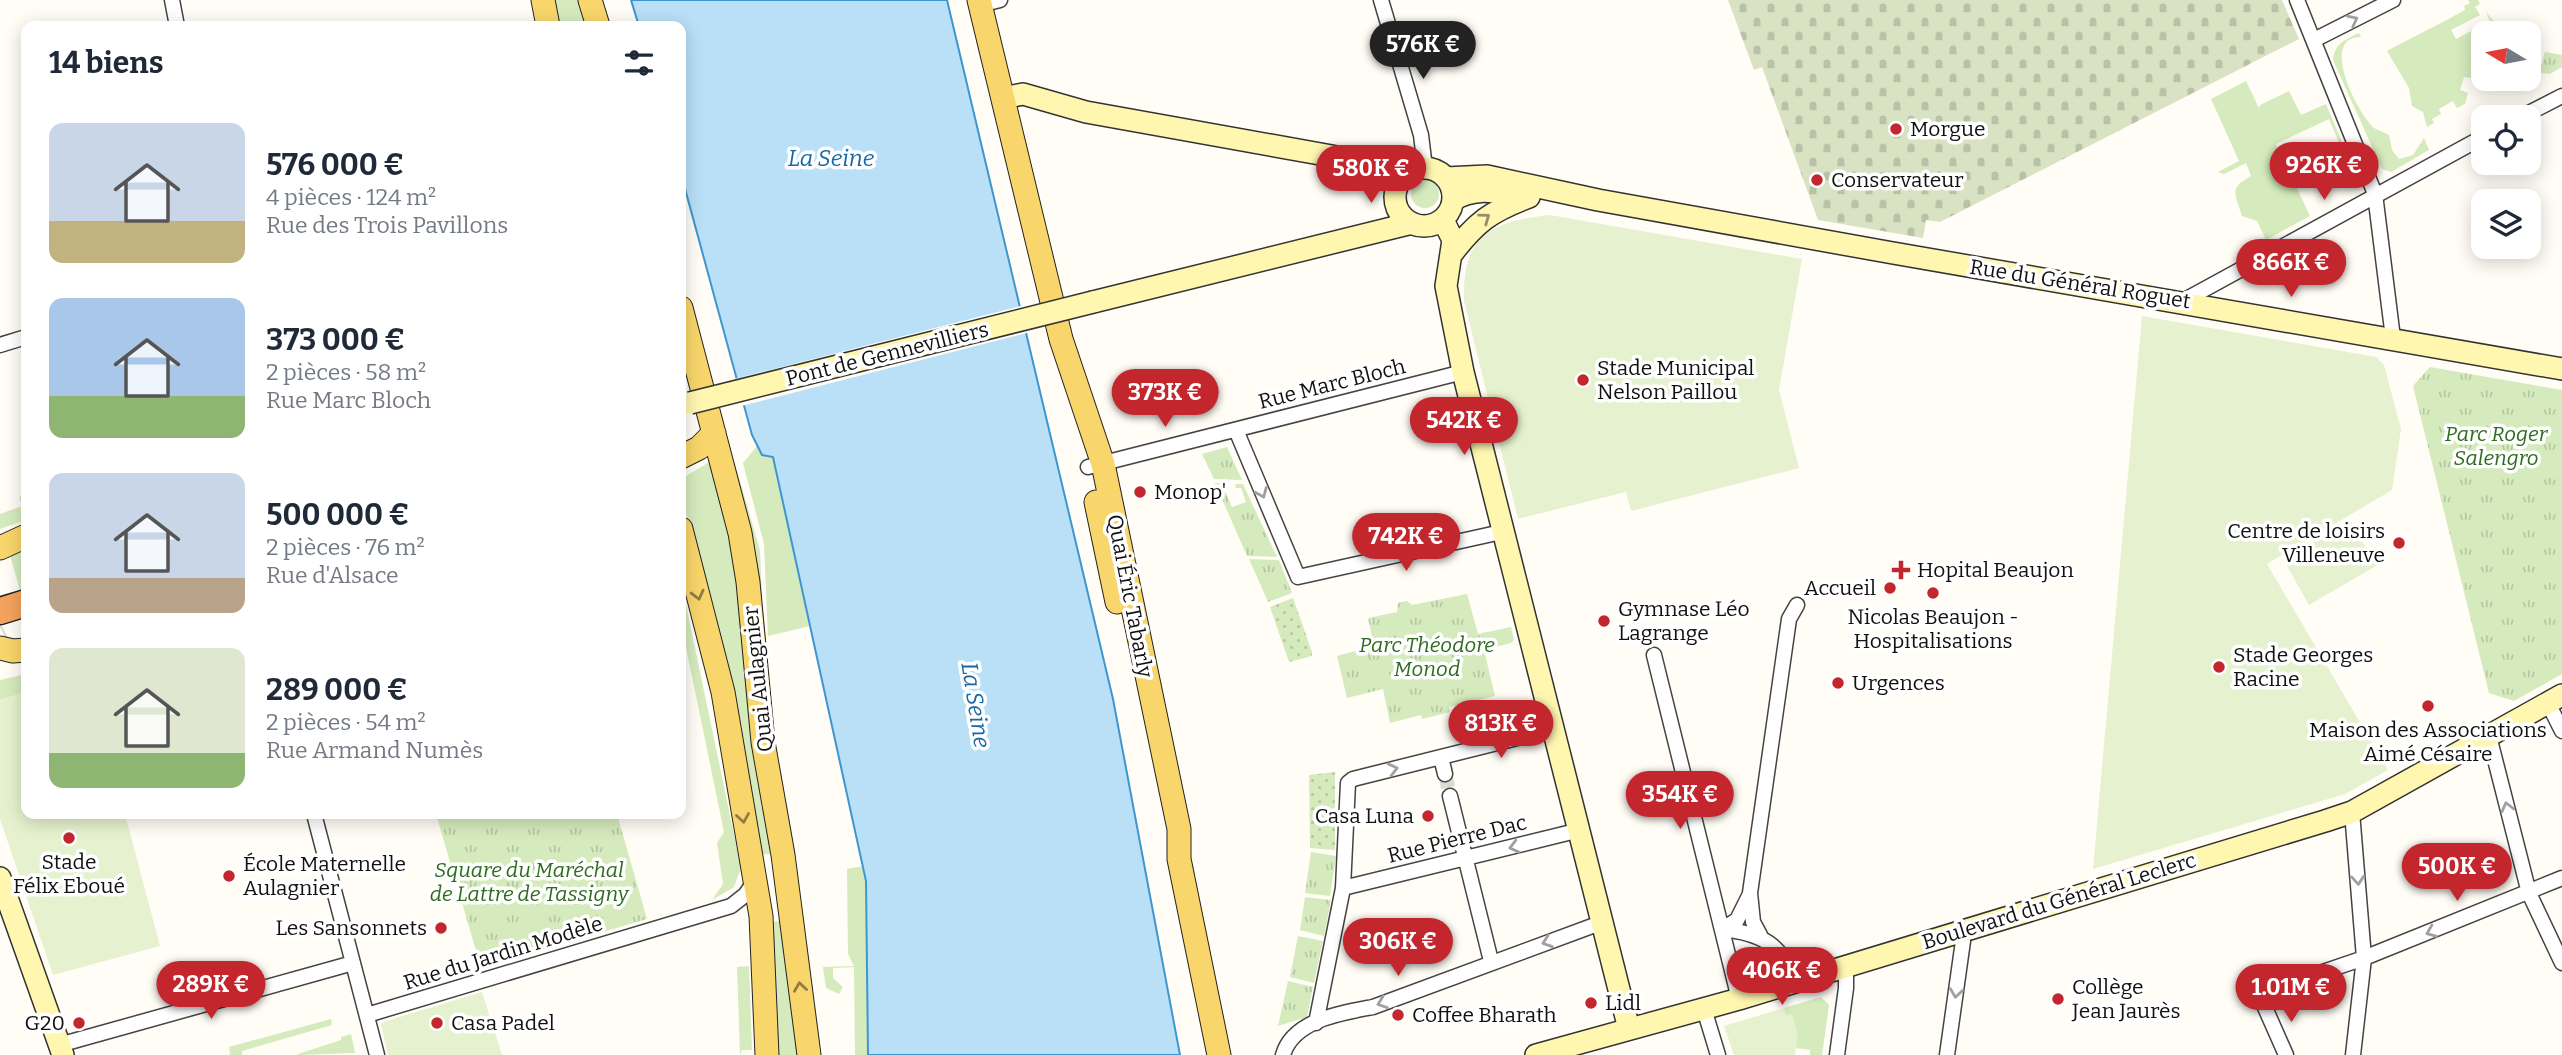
<!DOCTYPE html>
<html lang="fr">
<head>
<meta charset="utf-8">
<style>
  :root { --surface:#fff; --page:#f6f6f7; --text:#1f2937; --muted:#747a83; --accent:#c4262e }
  body { margin:0; font-family:Bitter,serif; background:var(--page); color:var(--text); height:100vh; display:flex; flex-direction:column; font-size:26px; white-space:nowrap }
  * { box-sizing:border-box; margin:0 }
  p { font-size:23px; color:var(--muted) }
  .icon { flex:none; width:38px; height:38px; fill:none; stroke:currentColor; stroke-width:2; stroke-linecap:round; stroke-linejoin:round }
  .map { position:relative; flex:1; overflow:hidden }
  .panel { position:absolute; left:21px; top:21px; width:665px; height:798px; display:flex; flex-direction:column; background:var(--surface); border-radius:14px; box-shadow:0 4px 18px #0003 }
  .panel>* { flex:none }
  .needle { width:46px; rotate:280deg }
  .buttons { position:absolute; left:2471px; top:21px; display:grid; gap:14px }
  .buttons a { display:grid; place-items:center; width:70px; height:70px; border-radius:14px; background:var(--surface); box-shadow:0 4px 18px #0003; font-size:35px }
  .price { position:absolute; translate:-50% -60px; padding:0 16px; border-radius:24px; background:var(--accent); color:#fff; font-size:23px; line-height:46px; filter:drop-shadow(0 2px 4px #0008) }
  .price::after { content:''; position:absolute; left:50%; top:42px; width:21px; height:16px; margin-left:-10px; background:inherit; clip-path:polygon(0 0,100% 0,50% 100%) }
  .price.current { background:#222; color:#fff }
  ul { padding:0; list-style:none }
  li { display:flex; align-items:center; gap:21px; height:175px; padding:0 28px }
  li span { display:grid; place-items:center; flex:none; width:196px; height:140px; border-radius:14px; color:#555 }
  li>.icon { margin-inline-start:auto }
  span .icon { width:84px; height:84px; fill:#fffc; stroke-width:1 }
  li b { font-size:30px }
  h2 { display:flex; justify-content:space-between; align-items:center; height:84px; padding:0 28px; font-size:30px }
  .map>svg:first-child { display:block }
  .grass { fill:#d5ebbd }
  .cemetery { fill:url(#cemetery-stones) }
  .park { fill:url(#park-tufts) }
  .garden { fill:url(#garden-dots) }
  .pitch { fill:#e6f2cf }
  .water { fill:#b9e0f7; stroke:#3f96cf; stroke-width:2 }
  .pier { fill:#fffdf5 }
  .lines { fill:none; stroke-linecap:round; stroke-linejoin:round }
  .street-tunnel { stroke:#dbdad3; stroke-width:14; stroke-dasharray:14 7; stroke-linecap:butt }
  .highway-tunnel { stroke:#dbdad3; stroke-width:26; stroke-dasharray:26 13; stroke-linecap:butt }
  .street-casing { stroke:#444; stroke-width:17 }
  .secondary-casing { stroke:#333; stroke-width:24 }
  .primary-casing { stroke:#222; stroke-width:25 }
  .highway-casing { stroke:#222; stroke-width:29 }
  .street { stroke:#fff; stroke-width:14 }
  .secondary { stroke:#fff6b0; stroke-width:21 }
  .primary { stroke:#f9d66b; stroke-width:23 }
  .highway { stroke:#f5a25d; stroke-width:26 }
  .secondary-bridge-casing { stroke:#333; stroke-width:24; stroke-linecap:butt }
  .secondary-bridge { stroke:#fff6b0; stroke-width:21 }
  .oneway { stroke:#a0a0a0 }
  .oneway2 { stroke:#948f68 }
  .oneway3 { stroke:#917d42 }
  .poi-dot { fill:#c4262e; stroke:#fff; stroke-width:2.5 }
  .labels { text-anchor:middle; stroke-width:7; stroke-linejoin:round; paint-order:stroke }
  .poi-label { font-size:21px; fill:#111; stroke:#fff; text-anchor:start }
  .street-label { font-size:21px; fill:#111; stroke:#fff }
  .park-label { font-size:21px; font-style:italic; fill:#2f6b1f; stroke:#fff }
  .water-label { font-size:23px; font-style:italic; fill:#1768a6; stroke:#fff }
</style>
</head>
<body>
<div class="map">
<svg width="2562" height="1055" viewBox="0 0 2562 1055">
  <defs>
    <pattern id="cemetery-stones" width="16" height="16" patternUnits="userSpaceOnUse" patternTransform="scale(1.75)"><rect width="16" height="16" fill="#d9e3c4"/><path d="M2 7V4a2 2 0 0 1 4 0v3zM10 15v-3a2 2 0 0 1 4 0v3z" fill="#b9c2a7"/></pattern>
    <pattern id="park-tufts" width="24" height="20" patternUnits="userSpaceOnUse" patternTransform="scale(1.75)"><rect width="24" height="20" fill="#d5ebbd"/><path d="M3 7l-1-3M5 7V3M7 7l1-3M15 17l-1-3M17 17v-4M19 17l1-3" fill="none" stroke="#b6c8a1"/></pattern>
    <pattern id="garden-dots" width="8" height="8" patternUnits="userSpaceOnUse" patternTransform="scale(1.75)"><rect width="8" height="8" fill="#d5ebbd"/><path d="M2 2h.1M6 6h.1" fill="none" stroke="#b6c8a1" stroke-width="1.8" stroke-linecap="round"/></pattern>
  </defs>
  <rect width="100%" height="100%" fill="#fffdf5"/>
  <path class="grass" d="M551,0H583L591,26H557Z
    M2468,0H2478L2480,4L2475,7L2480,15L2451,30L2456,39L2490,21L2486,12L2504,33L2485,32L2482,42L2476,41L2472,56L2477,57L2471,78L2464,77L2460,90L2468,93L2465,104L2457,108L2453,101L2439,109L2441,114L2432,119L2434,123L2427,127L2423,112L2412,106L2409,88L2387,51C2411,38 2438,25 2465,10L2464,6L2470,3Z
    M2359,33L2361,37C2318,37 2358,114 2374,128C2379,131 2384,132 2389,135L2392,150L2399,159L2413,155L2424,138L2429,150L2391,172L2382,169L2333,60C2334,44 2346,39 2359,33Z
    M2246,81L2259,108L2260,105L2289,91L2301,115L2326,104L2358,180L2357,186L2329,119L2276,144L2287,167L2320,143L2331,166L2295,184L2310,216L2266,240L2257,221L2242,216C2235,193 2228,189 2251,176L2246,163L2224,174L2218,172L2239,161L2211,99Z
    M1411 194a14 14 0 1 1 28 0a14 14 0 1 1-28 0Z
    M757,446L762,455L773,457L810,626L768,636L764,544L743,463Z
    M733,457L760,550L765,678L788,848L730,458Z
    M713,460L729,517L776,853L761,855L681,490V479Z
    M22,496L26,520L0,529V514L22,506L19,497Z
    M26,546V595L22,597L9,552Z
    M681,581L741,868L734,887L712,900L723,884L717,843L724,832L681,623Z
    M26,674V692L0,700V680Z
    M863,866L866,881L868,1055H855L854,967L833,968V978L843,987L839,994L826,988L823,967L854,966L848,954L847,869Z
    M781,921L797,1055H774L771,922Z
    M749,966L752,1050H742L740,1055L737,967Z
    M1821,997L1829,1005L1822,1055H1810V1050L1796,1048L1797,1035L1792,1015L1785,1016L1784,1008Z
    M331,1019L332,1025L242,1051V1055H230L229,1047Z
    M351,1034L355,1053L295,1055L341,1040V1037Z"/>
  <path class="cemetery" d="M1728,0H2282L2299,39L1940,222L1926,220L1923,238L1818,220L1762,67L1754,70Z"/>
  <path class="park" d="M2545,52L2562,55V67L2550,74L2539,73Z
    M2430,367L2562,390V674L2514,701L2489,693L2413,386Z
    M1227,447L1242,480L1214,479L1202,454Z
    M1215,483L1227,484L1228,488L1224,489L1232,507L1246,502L1241,488H1236L1235,484H1243L1277,557L1247,556Z
    M1249,559L1279,560L1292,593L1268,602Z
    M1467,594L1478,634L1511,627L1514,640L1511,643L1484,650L1495,696L1449,707L1450,712L1422,719L1421,715L1390,723L1383,689L1347,698L1337,656L1374,646L1368,618L1397,612L1398,603L1407,601L1412,605Z
    M436,814H617L647,919L481,968Z
    M1311,852L1336,856L1330,896L1305,893Z
    M1305,897L1331,900L1324,936L1300,930Z
    M1298,936L1323,941L1314,983L1290,977Z
    M1288,981L1313,987L1307,1017L1278,1026Z"/>
  <path class="garden" d="M1293,598L1312,652V656L1289,662L1270,607Z
    M1335,772V850L1310,848L1309,775Z"/>
  <path class="pitch" d="M1550,215L1802,259L1779,390L1799,468L1631,511L1626,492L1518,519L1464,301C1462,235 1490,222 1550,215Z
    M2142,316L2376,357L2384,365L2401,429L2392,490L2267,564L2388,770L2345,794L2093,869Z
    M2350,520L2376,566L2309,605L2283,559Z
    M26,692V814H125L160,946L53,975L0,819V700Z
    M482,992L502,1055H388L381,1025L383,1022Z
    M1784,1008L1786,1016L1792,1014L1798,1035L1795,1055H1734L1724,1026Z"/>
  <path class="water" d="M631,0H947L1113,699L1180,1055H868L866,881L773,457L762,455L752,435L681,174V26H639Z"/>
  <path class="pier" d="M1021,306L1027,333L741,406L734,379Z"/>
  <g class="lines">
    <path class="street-tunnel" d="M1445,774L1450,796"/>
    <path class="highway-tunnel" d="M0,627L2,626"/>
    <defs>
      <path id="street" d="M172,0L177,26
        M1381,0L1421,135L1425,168
        M2297,0L2375,194L2393,338
        M980,5L1000,0
        M2314,40L2393,0
        M2521,117L2562,96
        M2183,301L2483,137
        M0,345L26,337
        M1236,430L1298,577L1506,531
        M1088,467L1463,372
        M1654,655L1739,999
        M2548,703L2562,731
        M2489,736L2529,893L2562,963
        M1441,757L1445,774
        M1450,796L1491,961
        M2352,812L2364,958L2353,1055
        M314,814L377,1055
        M1343,888L1580,830
        M1722,929C1760,933 1783,944 1794,981
        M1722,929L1737,920L1749,896
        M1760,935L1753,922L1750,893L1789,619L1797,605
        M1704,1009L1718,1055
        M367,1015L731,906L745,895L755,881
        M1316,1023L1343,888L1348,783L1353,779L1553,729
        M59,1045L353,963
        M1283,1055C1293,1020 1341,1013 1373,1007L1603,922
        M1837,1055L1846,988V964
        M1947,1055L1963,941L1961,930
        M2286,1055L2263,1003L2270,990L2364,958L2562,878"/>
      <path id="secondary" d="M1003,98L1023,94L1086,112L1376,164L1404,176
        M1395 197a29 29 0 1 1 58 0a29 29 0 1 1-58 0Z
        M1446,178L1487,176L1598,200L1893,253L2562,369
        M1453,200C1472,188 1491,191 1512,194
        M1443,220L1453,240L1446,286L1463,372L1629,1029
        M1451,255C1476,222 1491,211 1529,197
        M1093,302L1412,223
        M0,878L63,1055
        M1536,1055L1739,999L2325,821L2352,812L2562,695"/>
      <path id="primary" d="M543,0L548,26
        M590,0L598,26
        M979,0L1061,339L1103,464L1179,829V859L1219,1055
        M681,308L740,533L748,582L763,742L783,855L809,1055
        M681,457L699,448L714,433
        M1096,502L1117,602
        M681,529L723,692L761,916L767,1055
        M0,548L26,536
        M0,648L13,651L26,650"/>
      <path id="highway" d="M0,611L26,603"/>
    </defs>
    <use href="#street" class="street-casing"/>
    <use href="#secondary" class="secondary-casing"/>
    <use href="#primary" class="primary-casing"/>
    <use href="#highway" class="highway-casing"/>
    <use href="#street" class="street"/>
    <use href="#secondary" class="secondary"/>
    <use href="#primary" class="primary"/>
    <use href="#highway" class="highway"/>
    <defs>
      <path id="secondary-bridge" d="M690,403L1093,302"/>
    </defs>
    <use href="#secondary-bridge" class="secondary-bridge-casing"/>
    <use href="#secondary-bridge" class="secondary-bridge"/>
  </g>
  <defs><path id="oneway-chevron" d="M-2-3.5L2.5 0L-2 3.5" fill="none" stroke-width="1.6" stroke-linecap="round" stroke-linejoin="round" transform="scale(1.75)"/></defs>
  <g class="oneway">
    <use href="#oneway-chevron" transform="translate(2353 20) rotate(-27)"/>
    <use href="#oneway-chevron" transform="translate(1262 493) rotate(67)"/>
    <use href="#oneway-chevron" transform="translate(1393 769) rotate(-14)"/>
    <use href="#oneway-chevron" transform="translate(2507 807) rotate(-104)"/>
    <use href="#oneway-chevron" transform="translate(1514 847) rotate(166)"/>
    <use href="#oneway-chevron" transform="translate(2358 880) rotate(86)"/>
    <use href="#oneway-chevron" transform="translate(2431 932) rotate(158)"/>
    <use href="#oneway-chevron" transform="translate(1547 942) rotate(161)"/>
    <use href="#oneway-chevron" transform="translate(1956 993) rotate(98)"/>
    <use href="#oneway-chevron" transform="translate(1382 1003) rotate(160)"/>
  </g>
  <use class="oneway2" href="#oneway-chevron" transform="translate(1485 218) rotate(-36)"/>
  <g class="oneway3">
    <use href="#oneway-chevron" transform="translate(698 595) rotate(76)"/>
    <use href="#oneway-chevron" transform="translate(743 818) rotate(81)"/>
    <use href="#oneway-chevron" transform="translate(800 987) rotate(-98)"/>
  </g>
  <g class="poi-dot">
    <circle cx="1896" cy="129" r="7"/>
    <circle cx="1817" cy="180" r="7"/>
    <circle cx="1583" cy="380" r="7"/>
    <circle cx="1140" cy="492" r="7"/>
    <circle cx="2399" cy="543" r="7"/>
    <path d="M1897.5 559.5h7v7h7v7h-7v7h-7v-7h-7v-7h7z"/>
    <circle cx="1890" cy="588" r="7"/>
    <circle cx="1933" cy="593" r="7"/>
    <circle cx="1604" cy="621" r="7"/>
    <circle cx="2219" cy="667" r="7"/>
    <circle cx="1838" cy="683" r="7"/>
    <circle cx="2428" cy="706" r="7"/>
    <circle cx="1428" cy="816" r="7"/>
    <circle cx="69" cy="838" r="7"/>
    <circle cx="229" cy="876" r="7"/>
    <circle cx="441" cy="928" r="7"/>
    <circle cx="2058" cy="999" r="7"/>
    <circle cx="1591" cy="1003" r="7"/>
    <circle cx="1398" cy="1015" r="7"/>
    <circle cx="79" cy="1023" r="7"/>
    <circle cx="437" cy="1023" r="7"/>
  </g>
  <g class="labels">
    <g class="poi-label">
      <text x="1910" y="136">Morgue</text>
      <text x="1831" y="187">Conservateur</text>
      <text x="1597" y="375">Stade Municipal<tspan x="1597" dy="24">Nelson Paillou</tspan></text>
      <text x="1154" y="499">Monop'</text>
      <text x="2385" y="538" text-anchor="end">Centre de loisirs<tspan x="2385" dy="24">Villeneuve</tspan></text>
      <text x="1917" y="577">Hopital Beaujon</text>
      <text x="1876" y="595" text-anchor="end">Accueil</text>
      <text x="1618" y="616">Gymnase Léo<tspan x="1618" dy="24">Lagrange</tspan></text>
      <text x="1933" y="624" text-anchor="middle">Nicolas Beaujon -<tspan x="1933" dy="24">Hospitalisations</tspan></text>
      <text x="2233" y="662">Stade Georges<tspan x="2233" dy="24">Racine</tspan></text>
      <text x="1852" y="690">Urgences</text>
      <text x="2428" y="737" text-anchor="middle">Maison des Associations<tspan x="2428" dy="24">Aimé Césaire</tspan></text>
      <text x="1414" y="823" text-anchor="end">Casa Luna</text>
      <text x="69" y="869" text-anchor="middle">Stade<tspan x="69" dy="24">Félix Eboué</tspan></text>
      <text x="243" y="871">École Maternelle<tspan x="243" dy="24">Aulagnier</tspan></text>
      <text x="427" y="935" text-anchor="end">Les Sansonnets</text>
      <text x="2072" y="994">Collège<tspan x="2072" dy="24">Jean Jaurès</tspan></text>
      <text x="1605" y="1010">Lidl</text>
      <text x="1412" y="1022">Coffee Bharath</text>
      <text x="65" y="1030" text-anchor="end">G20</text>
      <text x="451" y="1030">Casa Padel</text>
    </g>
    <g class="street-label">
      <text transform="translate(2080 284) rotate(9)" y="7">Rue du Général Roguet</text>
      <text transform="translate(887 354) rotate(-14)" y="7">Pont de Gennevilliers</text>
      <text transform="translate(1332 384) rotate(-14)" y="7">Rue Marc Bloch</text>
      <text transform="translate(1130 596) rotate(79)" y="7">Quai Éric Tabarly</text>
      <text transform="translate(758 679) rotate(-96)" y="7">Quai Aulagnier</text>
      <text transform="translate(1457 839) rotate(-14)" y="7">Rue Pierre Dac</text>
      <text transform="translate(2059 901) rotate(-17)" y="7">Boulevard du Général Leclerc</text>
      <text transform="translate(503 953) rotate(-17)" y="7">Rue du Jardin Modèle</text>
    </g>
    <g class="park-label">
      <text x="2496" y="441">Parc Roger<tspan x="2496" dy="24">Salengro</tspan></text>
      <text x="1427" y="652">Parc Théodore<tspan x="1427" dy="24">Monod</tspan></text>
      <text x="529" y="877">Square du Maréchal<tspan x="529" dy="24">de Lattre de Tassigny</tspan></text>
    </g>
    <g class="water-label">
      <text x="831" y="166">La Seine</text>
      <text transform="translate(976 705) rotate(81)" y="8">La Seine</text>
    </g>
  </g>
</svg>
<div class="buttons">
<a><svg class="needle" viewBox="-14 -14 28 28"><path d="M0-13l5 13h-10z" fill="#e53935"/><path d="M0 13l5-13h-10z" fill="#747a83"/></svg></a>
<a><svg class="icon" aria-label="locate" viewBox="0 0 24 24"><circle cx="12" cy="12" r="6"/><path d="M12 2v4M12 18v4M2 12h4M18 12h4"/></svg></a>
<a><svg class="icon" aria-label="layers" viewBox="0 0 24 24"><path d="M12 4l9 5-9 5-9-5zM3 14l9 5 9-5"/></svg></a>
</div>
<b class="price current" style="left:1423px;top:81px">576K €</b>
<b class="price" style="left:2324px;top:202px">926K €</b>
<b class="price" style="left:1371px;top:205px">580K €</b>
<b class="price" style="left:2291px;top:299px">866K €</b>
<b class="price" style="left:1165px;top:429px">373K €</b>
<b class="price" style="left:1464px;top:457px">542K €</b>
<b class="price" style="left:1406px;top:573px">742K €</b>
<b class="price" style="left:1501px;top:760px">813K €</b>
<b class="price" style="left:1680px;top:831px">354K €</b>
<b class="price" style="left:2457px;top:903px">500K €</b>
<b class="price" style="left:1398px;top:978px">306K €</b>
<b class="price" style="left:1782px;top:1007px">406K €</b>
<b class="price" style="left:211px;top:1021px">289K €</b>
<b class="price" style="left:2291px;top:1024px">1.01M €</b>
<section class="panel">
<h2>14 biens<svg class="icon" aria-label="filters" viewBox="0 0 24 24"><path d="M4 7h16M4 17h16"/><circle cx="9" cy="7" r="2"/><circle cx="15" cy="17" r="2"/></svg></h2>
<ul>
<li><span style="background:linear-gradient(#c9d6e8 70%,#c2b280 0)"><svg class="icon" aria-label="home" viewBox="0 0 24 24"><path d="M3 11l9-7 9 7M6 9v11h12V9"/></svg></span><div><b>576 000 €</b><p>4 pièces · 124 m²</p><p>Rue des Trois Pavillons</p></div></li>
<li><span style="background:linear-gradient(#a9c7e8 70%,#8fb573 0)"><svg class="icon" aria-label="home" viewBox="0 0 24 24"><path d="M3 11l9-7 9 7M6 9v11h12V9"/></svg></span><div><b>373 000 €</b><p>2 pièces · 58 m²</p><p>Rue Marc Bloch</p></div></li>
<li><span style="background:linear-gradient(#c9d6e8 75%,#b9a48a 0)"><svg class="icon" aria-label="home" viewBox="0 0 24 24"><path d="M3 11l9-7 9 7M6 9v11h12V9"/></svg></span><div><b>500 000 €</b><p>2 pièces · 76 m²</p><p>Rue d'Alsace</p></div></li>
<li><span style="background:linear-gradient(#dfe7d0 75%,#8fb573 0)"><svg class="icon" aria-label="home" viewBox="0 0 24 24"><path d="M3 11l9-7 9 7M6 9v11h12V9"/></svg></span><div><b>289 000 €</b><p>2 pièces · 54 m²</p><p>Rue Armand Numès</p></div></li>
</ul>
</section>
</div>
</body>
</html>
